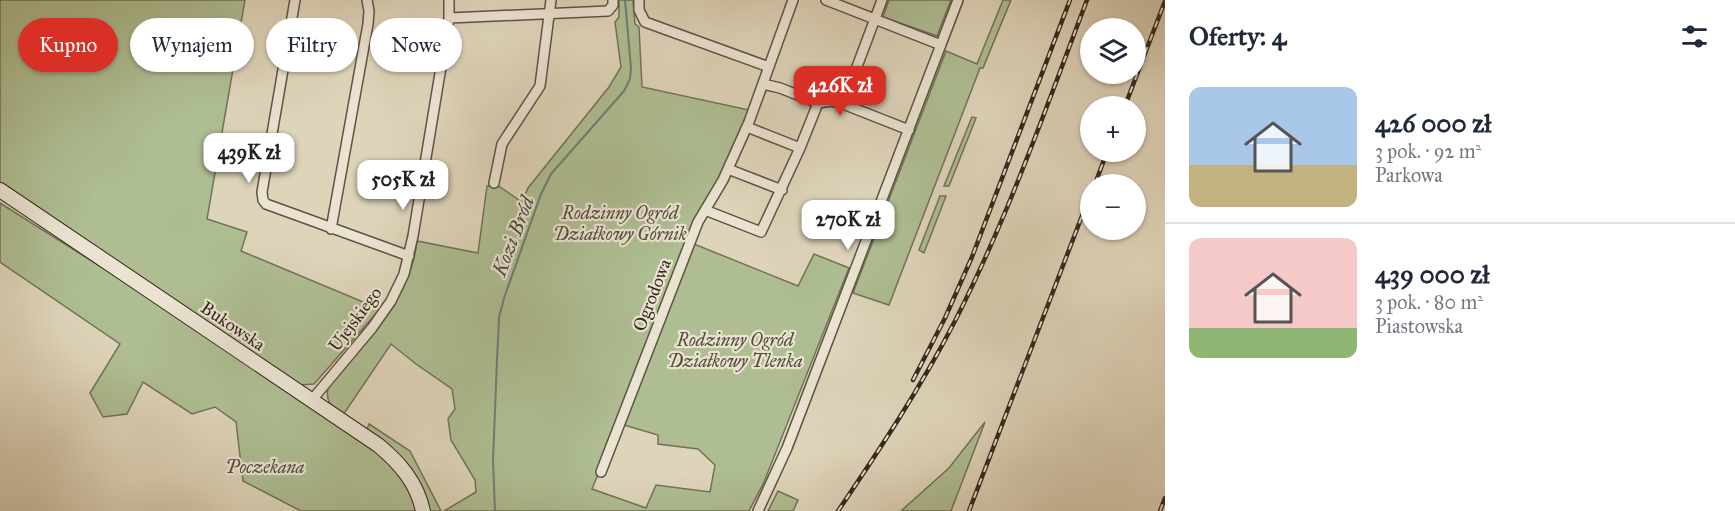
<!DOCTYPE html>
<html lang="pl">
<head>
<meta charset="utf-8">
<style>
  :root { --surface:#fff; --page:#f2f2f3; --text:#1f2937; --muted:#747a83; --line:#e0e1e3; --accent:#d93025 }
  body { margin:0; font-family:"IM FELL Great Primer",serif; background:var(--page); color:var(--text); height:100vh; display:flex; flex-direction:column; font-size:22px; white-space:nowrap }
  * { box-sizing:border-box; margin:0 }
  p { font-size:20px; color:var(--muted) }
  .icon { flex:none; width:33px; height:33px; fill:none; stroke:currentColor; stroke-width:2; stroke-linecap:round; stroke-linejoin:round }
  .map { position:relative; flex:1; overflow:hidden }
  .details { display:flex; flex-direction:column; background:var(--surface); width:570px }
  .details>* { flex:none }
  .banner { position:absolute; left:18px; top:18px; width:570px; height:54px; display:flex; gap:12px }
  .controls { position:absolute; left:1080px; top:18px; display:grid; gap:12px }
  .controls a { display:grid; place-items:center; width:66px; height:66px; border-radius:50%; background:var(--surface); box-shadow:0 2px 4px #0004; font-size:30px }
  .price { position:absolute; translate:-50% -51px; padding:0 14px; border-radius:12px; background:#fff; color:#222; font-size:20px; line-height:39px; filter:drop-shadow(0 2px 3px #0008) }
  .price::after { content:''; position:absolute; left:50%; top:36px; width:18px; height:14px; margin-left:-9px; background:inherit; clip-path:polygon(0 0,100% 0,50% 100%) }
  .price.on { background:var(--accent); color:#fff }
  ul { padding:0; list-style:none }
  li { display:flex; align-items:center; gap:18px; height:150px; padding:0 24px }
  li+li { border-top:2px solid var(--line) }
  li span { display:grid; place-items:center; flex:none; width:168px; height:120px; border-radius:12px; color:#555 }
  li>.icon { margin-inline-start:auto }
  span .icon { width:72px; height:72px; fill:#fffc; stroke-width:1 }
  li b { font-size:26px }
  h2 { display:flex; justify-content:space-between; align-items:center; height:72px; padding:0 24px; font-size:26px }
  .pill { padding:0 21px; border-radius:27px; background:var(--surface); box-shadow:0 2px 4px #0004; font-size:21px; line-height:54px }
  .pill.on { background:var(--accent); color:#fff }
  main { display:flex; flex:1; min-height:0 }
  .map>svg:first-child { display:block }
  .green { fill:#aebd92; stroke:#727258; stroke-width:1.5 }
  .lines { fill:none; stroke-linecap:round; stroke-linejoin:round }
  .stream { stroke:#6d7e76; stroke-width:2 }
  .street-casing { stroke:#5f5244; stroke-width:12 }
  .secondary-casing { stroke:#35271d; stroke-width:16 }
  .street { stroke:#eae3d2; stroke-width:9 }
  .secondary { stroke:#eae3d2; stroke-width:14 }
  .rail-casing { stroke:#35271d; stroke-width:4.5 }
  .rail { stroke:#eae3d2; stroke-width:2; stroke-dasharray:7; stroke-linecap:butt }
  .labels { text-anchor:middle; stroke-width:4.5; stroke-linejoin:round; paint-order:stroke }
  .park-label { font-size:18px; font-style:italic; fill:#534c3a; stroke:#eae3d2 }
  .street-label { font-size:18px; fill:#35271d; stroke:#eae3d2 }
  .water-label { font-size:20px; font-style:italic; fill:#4c4b42; stroke:#eae3d2 }
</style>
</head>
<body>
<main>
<div class="map">
<svg width="1165" height="511" viewBox="0 0 1165 511">
  <rect width="100%" height="100%" fill="#ded4ba"/>
  <filter id="stains"><feTurbulence type="fractalNoise" baseFrequency=".00333" numOctaves="4"/><feColorMatrix values="0 0 0 0 .2 0 0 0 0 .09 0 0 0 0 .02 0 0 0 .5 -.17"/></filter>
  <radialGradient id="worn" r=".72"><stop offset=".6" stop-color="#630" stop-opacity="0"/><stop offset="1" stop-color="#630" stop-opacity=".3"/></radialGradient>
  <path class="green" d="M0,0H245L207,219L247,232L241,251L380,309L314,384L300,385L0,184Z
    M619,0H633L635,24L639,27L642,87L749,110L592,489L646,508L656,485L710,492L715,465L698,449L658,444V435L624,425L694,244L798,286L814,254L849,268L764,482L749,511H444L476,492L475,480L451,440L448,419L455,409L452,389L416,364L391,344L343,415C332,408 325,401 328,388C335,376 346,366 355,355C385,321 412,287 417,241L478,253L487,186L500,187L522,202L528,188L609,87L621,67L615,22L619,17Z
    M889,0H951L937,36L883,17Z
    M1003,0H1011L983,68H980L889,305L853,293L946,51L977,64Z
    M972,117L976,118L949,186H944Z
    M940,196H946L924,253L919,250Z
    M0,203L196,327L378,450L404,477L418,511H301L243,481L236,422L215,407L192,414L143,382L127,414L103,417L90,393L120,344L0,262Z
    M985,422L951,511H901L949,468Z
    M369,424L410,451L441,511H428L366,432Z
    M778,491L798,500L793,511H768Z"/>
  <g class="lines">
    <path class="stream" d="M495,511L493,460L497,360L499,318L504,298L541,194L551,174L624,91L630,79L631,68L625,0"/>
    <defs>
      <path id="street" d="M295,0L262,192L263,200L266,204L409,256
        M639,0V10L645,22L769,67
        M826,0L941,45
        M449,18L608,11L613,5V0
        M763,84L780,88L818,103L831,101L843,104L909,130
        M843,104L882,0
        M747,127L800,148
        M728,169L782,190
        M494,183L502,144L540,86L551,0
        M705,210L761,232L800,148L818,103
        M331,229L368,24L369,11L367,0
        M311,401L372,328L391,301L404,274L413,236L446,37L449,18V0
        M601,472L698,222L723,180L749,122L793,0
        M758,511L787,448L958,0"/>
      <path id="secondary" d="M0,190L378,445C400,463 417,483 423,511"/>
    </defs>
    <use href="#street" class="street-casing"/>
    <use href="#secondary" class="secondary-casing"/>
    <use href="#street" class="street"/>
    <use href="#secondary" class="secondary"/>
    <defs>
      <path id="rail" d="M1125,106L1165,1
        M1095,184L1107,152
        M913,380L945,318L972,257L1070,0
        M838,511C880,449 921,387 955,321C1008,217 1046,108 1087,0
        M969,511L1090,195
        M1160,511L1165,498"/>
    </defs>
    <use href="#rail" class="rail-casing"/>
    <use href="#rail" class="rail"/>
  </g>
  <g class="labels">
    <g class="park-label">
      <text x="620" y="219">Rodzinny Ogród<tspan x="620" dy="21">Działkowy Górnik</tspan></text>
      <text x="735" y="346">Rodzinny Ogród<tspan x="735" dy="21">Działkowy Tlenka</tspan></text>
      <text x="265" y="473">Poczekana</text>
    </g>
    <g class="street-label">
      <text transform="translate(652 295) rotate(-69)" y="6">Ogrodowa</text>
      <text transform="translate(355 319) rotate(-53)" y="6">Ujejskiego</text>
      <text transform="translate(233 326) rotate(34)" y="6">Bukowska</text>
    </g>
    <g class="water-label">
      <text transform="translate(513 236) rotate(-69)" y="7">Kozi Bród</text>
    </g>
  </g>
  <rect width="100%" height="100%" filter="url(#stains)"/>
  <rect width="100%" height="100%" fill="url(#worn)"/>
</svg>
<div class="controls">
<a><svg class="icon" aria-label="layers" viewBox="0 0 24 24"><path d="M12 4l9 5-9 5-9-5zM3 14l9 5 9-5"/></svg></a>
<a>+</a>
<a>−</a>
</div>
<b class="price on" style="left:840px;top:117px">426K zł</b>
<b class="price" style="left:249px;top:184px">439K zł</b>
<b class="price" style="left:403px;top:211px">505K zł</b>
<b class="price" style="left:848px;top:251px">270K zł</b>
<div class="banner">
<a class="pill on">Kupno</a>
<a class="pill">Wynajem</a>
<a class="pill">Filtry</a>
<a class="pill">Nowe</a>
</div>
</div>
<section class="details">
<h2>Oferty: 4<svg class="icon" aria-label="filters" viewBox="0 0 24 24"><path d="M4 7h16M4 17h16"/><circle cx="9" cy="7" r="2"/><circle cx="15" cy="17" r="2"/></svg></h2>
<ul>
<li><span style="background:linear-gradient(#a9c7e8 65%,#c2b280 0)"><svg class="icon" aria-label="home" viewBox="0 0 24 24"><path d="M3 11l9-7 9 7M6 9v11h12V9"/></svg></span><div><b>426 000 zł</b><p>3 pok. · 92 m²</p><p>Parkowa</p></div></li>
<li><span style="background:linear-gradient(#f6c9c9 75%,#8fb573 0)"><svg class="icon" aria-label="home" viewBox="0 0 24 24"><path d="M3 11l9-7 9 7M6 9v11h12V9"/></svg></span><div><b>439 000 zł</b><p>3 pok. · 80 m²</p><p>Piastowska</p></div></li>
</ul>
</section>
</main>
</body>
</html>
